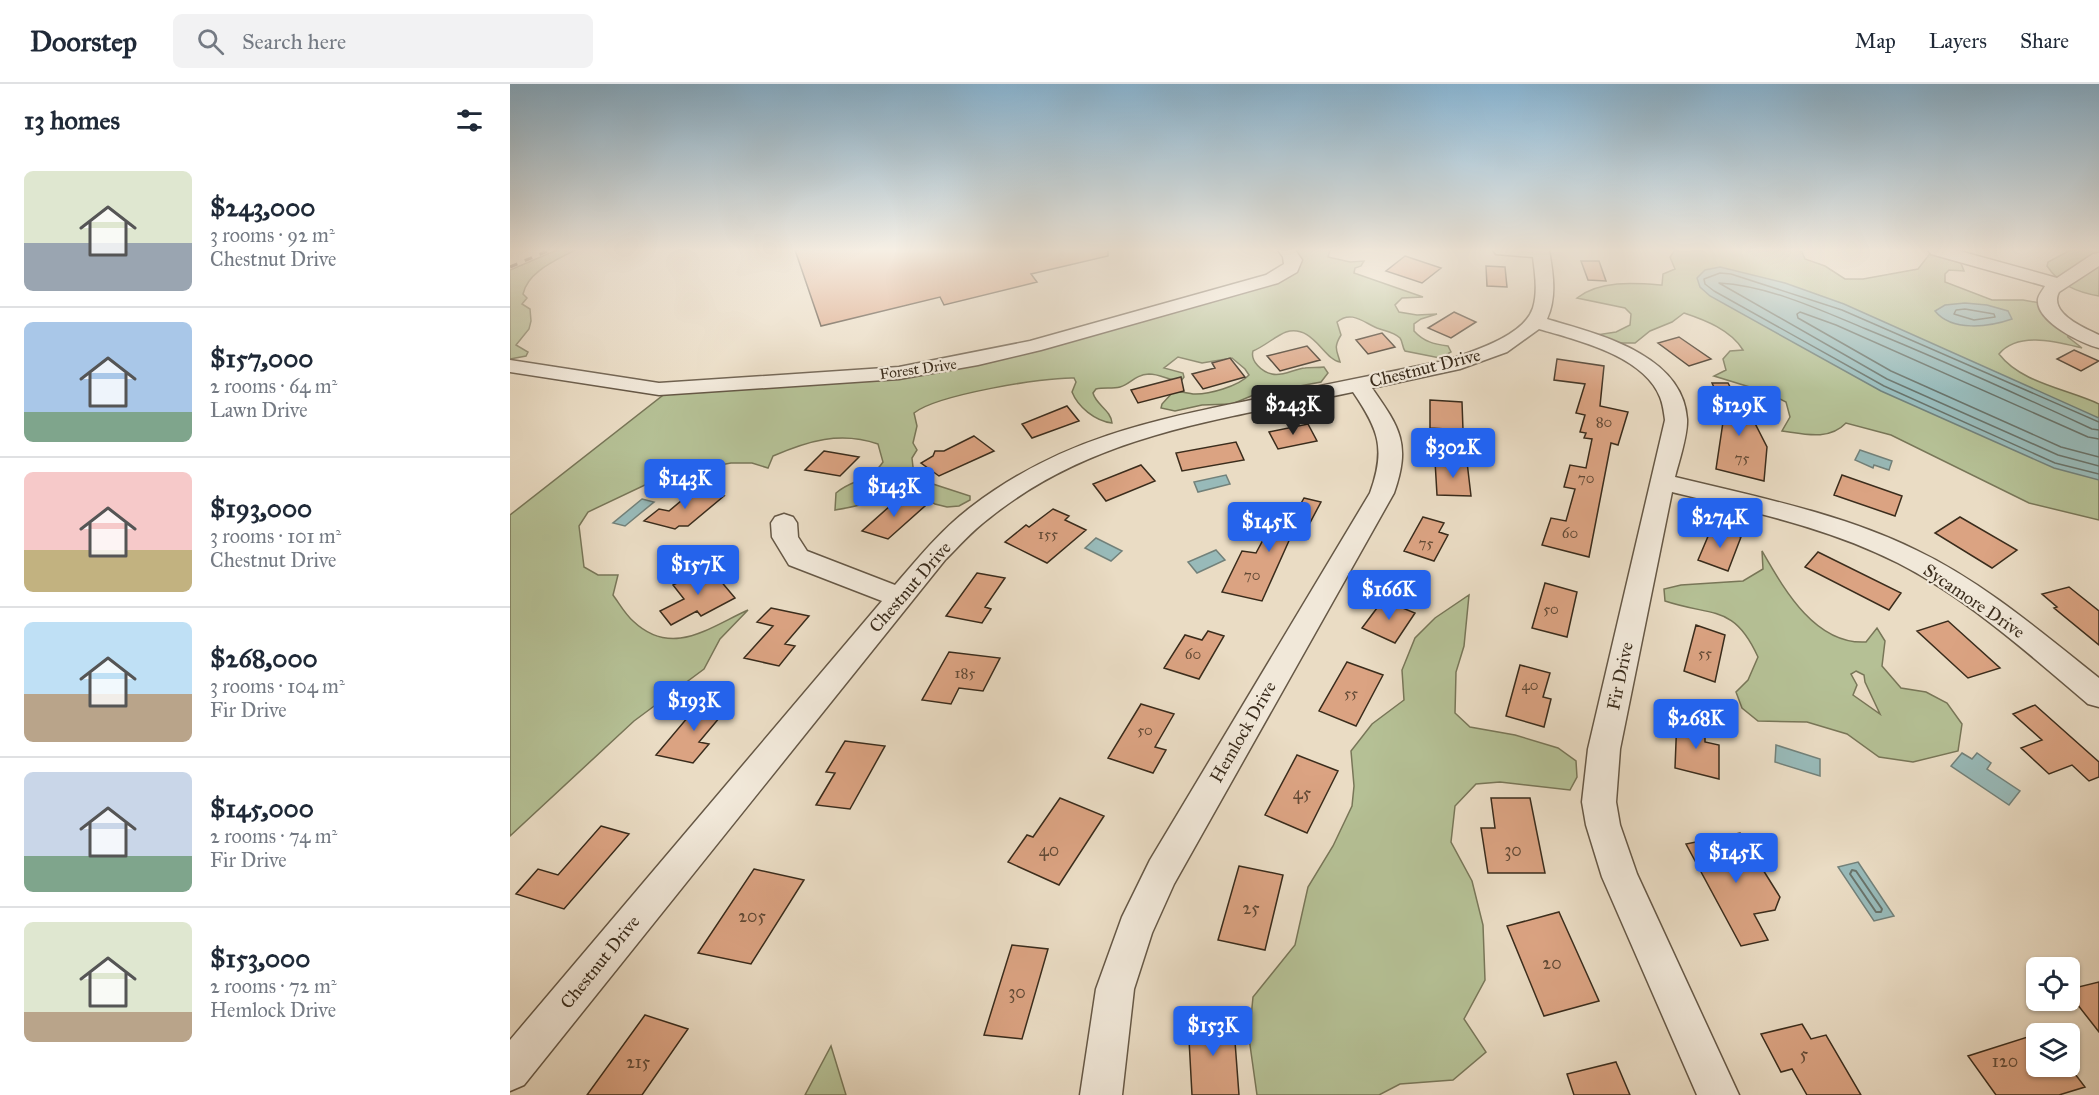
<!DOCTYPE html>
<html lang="en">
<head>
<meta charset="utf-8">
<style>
  :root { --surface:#fff; --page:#f2f2f3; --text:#1f2937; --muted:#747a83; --line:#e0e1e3; --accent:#2563eb }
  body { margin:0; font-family:"IM FELL Great Primer",serif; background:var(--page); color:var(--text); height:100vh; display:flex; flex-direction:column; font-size:22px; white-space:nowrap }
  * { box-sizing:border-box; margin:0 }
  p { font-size:20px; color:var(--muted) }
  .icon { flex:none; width:33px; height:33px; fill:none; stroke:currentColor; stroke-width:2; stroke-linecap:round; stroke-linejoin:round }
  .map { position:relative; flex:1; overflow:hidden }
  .side { display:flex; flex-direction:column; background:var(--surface); width:510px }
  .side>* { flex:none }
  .fabs { position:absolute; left:1516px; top:873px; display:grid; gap:12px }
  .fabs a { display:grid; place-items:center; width:54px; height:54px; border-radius:9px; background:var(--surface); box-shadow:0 2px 4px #0004; font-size:30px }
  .price { position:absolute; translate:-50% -51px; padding:0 14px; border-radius:6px; background:var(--accent); color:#fff; font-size:20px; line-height:39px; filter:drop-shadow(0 2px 3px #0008) }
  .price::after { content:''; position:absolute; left:50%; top:36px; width:18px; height:14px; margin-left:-9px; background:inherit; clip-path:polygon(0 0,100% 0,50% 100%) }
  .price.on { background:#222; color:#fff }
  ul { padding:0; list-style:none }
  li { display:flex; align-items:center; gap:18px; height:150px; padding:0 24px }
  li+li { border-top:2px solid var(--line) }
  li span { display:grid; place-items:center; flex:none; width:168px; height:120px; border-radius:9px; color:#555 }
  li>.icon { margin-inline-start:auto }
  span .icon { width:72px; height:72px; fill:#fffc; stroke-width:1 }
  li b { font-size:26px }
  h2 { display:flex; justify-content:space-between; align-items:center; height:72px; padding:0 24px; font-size:26px }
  header { display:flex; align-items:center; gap:36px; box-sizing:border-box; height:84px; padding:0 30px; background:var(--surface); border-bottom:2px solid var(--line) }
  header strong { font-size:28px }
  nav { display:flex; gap:33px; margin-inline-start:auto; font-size:21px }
  .search { width:420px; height:54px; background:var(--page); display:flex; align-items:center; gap:15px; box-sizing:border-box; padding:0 21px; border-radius:9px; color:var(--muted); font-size:22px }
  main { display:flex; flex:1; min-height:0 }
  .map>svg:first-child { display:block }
  .green { fill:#b5c095; stroke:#787658; stroke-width:1.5; fill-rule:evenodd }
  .water { fill:#98bab9; stroke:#72817a; stroke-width:1.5 }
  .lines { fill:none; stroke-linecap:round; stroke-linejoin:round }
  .shore-far1 { stroke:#69736a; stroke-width:1.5 }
  .shore { stroke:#69736a; stroke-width:2 }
  .building { fill:#dba382; stroke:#3a2c1c; stroke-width:1.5 }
  .minor-casing { stroke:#665846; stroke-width:3 }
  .minor { fill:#f1e8d9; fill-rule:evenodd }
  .rail { stroke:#3a2c1c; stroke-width:3; stroke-dasharray:8 8; stroke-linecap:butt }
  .labels { text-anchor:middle; stroke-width:4.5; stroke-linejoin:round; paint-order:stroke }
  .far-street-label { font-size:15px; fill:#3a2c1c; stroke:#f1e8d9 }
  .number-label { font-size:15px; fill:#624a36 }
  .street-label { font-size:18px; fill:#3a2c1c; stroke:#f1e8d9 }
  .near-number-label { font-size:18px; fill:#624a36 }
</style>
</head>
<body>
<header>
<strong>Doorstep</strong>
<div class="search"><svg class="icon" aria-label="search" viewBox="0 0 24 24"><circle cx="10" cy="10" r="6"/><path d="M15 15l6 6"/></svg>Search here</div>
<nav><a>Map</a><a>Layers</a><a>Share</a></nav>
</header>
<main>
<section class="side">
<h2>13 homes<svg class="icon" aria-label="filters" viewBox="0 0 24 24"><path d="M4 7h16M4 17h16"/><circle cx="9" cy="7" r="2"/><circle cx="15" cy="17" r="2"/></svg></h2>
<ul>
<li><span style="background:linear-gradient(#dfe7d0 60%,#9aa5b1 0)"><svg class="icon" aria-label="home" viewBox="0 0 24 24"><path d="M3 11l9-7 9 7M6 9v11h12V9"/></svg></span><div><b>$243,000</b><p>3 rooms · 92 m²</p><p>Chestnut Drive</p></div></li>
<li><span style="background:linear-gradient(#a9c7e8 75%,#7fa58c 0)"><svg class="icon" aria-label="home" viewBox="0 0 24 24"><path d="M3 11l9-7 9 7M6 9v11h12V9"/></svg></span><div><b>$157,000</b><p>2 rooms · 64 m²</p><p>Lawn Drive</p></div></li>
<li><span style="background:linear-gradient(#f6c9c9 65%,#c2b280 0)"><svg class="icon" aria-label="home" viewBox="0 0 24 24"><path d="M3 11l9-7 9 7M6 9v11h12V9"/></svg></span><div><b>$193,000</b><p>3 rooms · 101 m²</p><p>Chestnut Drive</p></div></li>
<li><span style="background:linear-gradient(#bfe0f5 60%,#b9a48a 0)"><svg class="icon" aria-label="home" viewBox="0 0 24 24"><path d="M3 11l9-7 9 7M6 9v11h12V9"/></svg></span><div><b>$268,000</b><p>3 rooms · 104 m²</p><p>Fir Drive</p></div></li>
<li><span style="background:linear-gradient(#c9d6e8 70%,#7fa58c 0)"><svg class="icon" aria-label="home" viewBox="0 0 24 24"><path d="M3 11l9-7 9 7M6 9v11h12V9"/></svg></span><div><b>$145,000</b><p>2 rooms · 74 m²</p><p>Fir Drive</p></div></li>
<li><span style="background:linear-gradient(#dfe7d0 75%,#b9a48a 0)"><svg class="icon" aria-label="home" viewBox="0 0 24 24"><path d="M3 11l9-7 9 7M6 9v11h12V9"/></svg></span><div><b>$153,000</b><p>2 rooms · 72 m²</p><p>Hemlock Drive</p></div></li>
</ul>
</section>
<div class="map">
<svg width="1589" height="1011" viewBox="0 0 1589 1011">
  <rect width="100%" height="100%" fill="#eadcc4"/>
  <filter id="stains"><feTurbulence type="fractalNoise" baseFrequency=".00333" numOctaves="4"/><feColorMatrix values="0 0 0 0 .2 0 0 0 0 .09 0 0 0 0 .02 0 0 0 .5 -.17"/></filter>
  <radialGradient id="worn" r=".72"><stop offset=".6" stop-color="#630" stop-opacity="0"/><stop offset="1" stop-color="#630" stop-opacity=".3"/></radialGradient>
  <path class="green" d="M47,166H65C47,176 18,187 13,210L17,214L12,220L20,225L21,237L19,245L6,261L18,268L16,272L0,275V186Z
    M776,166H820L818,173L840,178L854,177L851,182L845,184L844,189L913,213L892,214L885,221L889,228L907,231L927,230L911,235L904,240V247C914,258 924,260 938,262L941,268L930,274L895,267C892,263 893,258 890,254C884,248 875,247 867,244C853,238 841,226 827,238L831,251C823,264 827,266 830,278C814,276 803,240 776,248C767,251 755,262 743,267C740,277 752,288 762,290C772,293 784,285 795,284C801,283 808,284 814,283L818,289L811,298L746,310L722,320L692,321L665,327L651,324L652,320L663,308C671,307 676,309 683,310C698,311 729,302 739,291L735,285L722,274L692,279L668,273L654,284L673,289L674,293L671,297C659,297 651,290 639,290C624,291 621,300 610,303C602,305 594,303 586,305L583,309C586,321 601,326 602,339C585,337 568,323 562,308L566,298L564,294C534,293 426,311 404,329L407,342L403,359L407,366L402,374L403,383L423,400L460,412V416L449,422L437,423L425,420L399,405L389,388C382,416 350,422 325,426L326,409C343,394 359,399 373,378L368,360C330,347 298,357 263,372L258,384L242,379H221L156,391L78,428L69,442L74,483L88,491H108L103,511C109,519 115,530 123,537C162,574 198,544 238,526L210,555L194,585L124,637L0,752V431L161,305L468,275L762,194L782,171Z
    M1165,166H1291L1295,175L1315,182L1335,195H1353L1408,185L1422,167C1438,164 1449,171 1454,187L1439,186L1435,190V198L1482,216H1513L1530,219L1557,247L1558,253L1572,264C1547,258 1508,247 1489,270C1511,299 1557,305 1589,320V436L1519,419L1381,351L1336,339C1319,357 1294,350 1272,347L1280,333L1276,318L1256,308L1204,292L1216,286L1213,275L1220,267L1233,266C1221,246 1195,236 1174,229L1162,238L1140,247L1125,259H1104L1086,251L1106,248L1120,241L1121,230L1115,224L1067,214C1090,196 1125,199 1152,201L1153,190L1165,185L1160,173Z
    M1555,166H1588L1585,169L1589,180V212C1566,208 1550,201 1537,182L1538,178L1557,168Z
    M1252,467C1274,505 1305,561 1356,558L1367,544L1375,557L1372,582L1391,604L1416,608L1437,619L1452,640L1448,667L1403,678L1369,673L1337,650L1297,638L1248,637L1232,624L1226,608L1238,596L1248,573C1224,520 1203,533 1155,517L1154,505L1171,501L1233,497L1253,485ZM1346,587L1354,591L1355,598L1370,630L1343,611L1347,601L1341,590Z
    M959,511L954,562L946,588L945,629L960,643L1005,651L1048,664L1066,677L1067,693L1060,706L990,698L966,700L945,722L941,758L962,797L973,841L975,896L954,935L976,968L943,996L890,1000L869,1011H747L739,954L743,913L785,861L798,803L823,762L842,722L844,702L841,667L862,640L894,616L892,586L905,554L925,534Z
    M321,962L336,1011H295Z"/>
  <path class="water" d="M1210,183L1275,199L1334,220L1589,334V396L1544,384L1371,307L1200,212L1190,203L1187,194L1195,186Z
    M1455,219L1477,221L1498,227L1502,235C1479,243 1442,248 1425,227L1435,221Z
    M1350,366L1382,377L1379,386L1364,381L1363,384L1345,376Z
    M716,391L720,400L688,408L684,398Z
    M132,415L144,418L115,442L103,439Z
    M586,454L612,467L601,477L575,464Z
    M706,466L715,476L687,489L678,478Z
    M1266,661L1310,675V692L1265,678Z
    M1452,669L1462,675L1467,669L1481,679L1477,685L1510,707L1499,721L1441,682Z
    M1348,778L1384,832L1364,837L1328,783Z"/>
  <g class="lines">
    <path class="shore-far1" d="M1455,225L1484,230L1485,233L1464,236L1444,230L1446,226Z
      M1589,338L1332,226L1221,190L1210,189L1194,195L1195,200L1204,207L1374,302L1545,379L1589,390
      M1589,346L1582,345C1507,310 1432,276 1356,245C1310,226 1260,202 1209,199L1377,295L1548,371L1589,382
      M1589,355L1578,353L1326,241L1290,228L1287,230L1288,234L1381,287L1551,363L1589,373"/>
    <path class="shore" d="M1342,786L1346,787L1372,825L1371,828H1366L1340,790Z"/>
  </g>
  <path class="building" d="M285,166H598V172L521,190L527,198L434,221L430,213L311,242Z
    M895,172L931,184L912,199L876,187Z
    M1071,177H1089L1096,197L1078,196Z
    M976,182L995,183L997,203L977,202Z
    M944,228L966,238L941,254L918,244Z
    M872,249L885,263L858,270L846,256Z
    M1169,253L1201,275L1179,282L1148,259Z
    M797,262L810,276L770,287L757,272Z
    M1564,266L1589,277L1571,287L1547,275Z
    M720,274L735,293L693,305L682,290L705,284L702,279Z
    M1047,275L1094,282L1090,322L1118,328L1108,361L1101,359L1079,473L1032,461L1041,434L1056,437L1065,405L1054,403L1060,381L1076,384L1082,355L1074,354L1076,349L1070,348L1075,331L1066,329L1075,300L1044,296Z
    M671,293L674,307L628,319L621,306Z
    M1202,299H1218L1224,310H1229L1233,316L1257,363L1254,397L1206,385L1213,338L1203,314H1209Z
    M920,316L952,318L953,346L920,344Z
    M557,322L569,337L522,354L512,340Z
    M798,340L807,357L768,365L759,348Z
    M464,352L484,367L429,392L411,379L423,372L425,367H434Z
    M726,358L734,376L672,387L666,369Z
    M314,367L349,373L330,392L295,386Z
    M925,377L957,378L961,412L927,411Z
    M631,381L645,397L596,417L583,400Z
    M1332,391L1392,412L1385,432L1324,411Z
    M184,406L214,412L178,442H169L165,445L134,437L149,425L159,427Z
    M390,413L415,422L378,455L352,447Z
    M794,414L811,418L793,452L782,450L752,517L712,508L732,467L746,469L769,426L785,430Z
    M543,425L559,432L555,436L576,446L537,479L495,458L516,441L519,443Z
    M913,433L934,439L929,448L938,451L924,477L894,467Z
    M1450,433L1507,466L1482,484L1425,449Z
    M1202,443L1231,453L1218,487L1188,476Z
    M1308,468L1391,509L1379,526L1295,483Z
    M199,483L225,514L191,532L187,527L161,541L150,527L174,515L163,501Z
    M467,489L495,494L475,523L481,525L472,539L436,532Z
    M1035,499L1067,508L1057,553L1022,544Z
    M1559,503L1589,527V561L1544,524L1547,523L1532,510Z
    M873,516L905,529L885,559L852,544Z
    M261,524L299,532L275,560L285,562L269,582L234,574L263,542L247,538Z
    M1438,537L1490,584L1458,594L1407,547Z
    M1186,541L1215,551L1205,598L1174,587Z
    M698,547L714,552L689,595L654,584L675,551L692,556Z
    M439,568L490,574L473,607L449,604L441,620L412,616Z
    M837,578L873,591L846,642L809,627Z
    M1010,581L1040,589L1033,613L1041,615L1034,643L996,632Z
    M194,614L221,620L189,658L199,660L183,679L146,671Z
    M631,620L664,630L645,663L656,666L643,689L598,674Z
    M1525,621L1589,678V693L1579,697L1562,681L1539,690L1511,664L1532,656L1503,630Z
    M1167,633L1195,640V658L1209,661V695L1165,684Z
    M335,657L375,662L340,725L306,721L325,689L316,688Z
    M787,671L828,687L797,749L755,731Z
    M550,714L594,732L549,801L498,778L517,751L523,753Z
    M981,714H1020L1035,789H978L971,744H985Z
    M91,742L119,750L54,825L6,810L28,785L48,791Z
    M1230,749L1270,813L1265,826L1244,830L1258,856L1231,862L1176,760Z
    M729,782L773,791L755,866L708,856Z
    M244,785L294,796L241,880L188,869Z
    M1049,828L1089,917L1034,932L997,842Z
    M502,861L538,865L512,955L474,951Z
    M1589,898V948L1560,911V905Z
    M135,931L178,945L132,1011H77Z
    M723,931L729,1011H682L678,937Z
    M1292,940L1301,955L1316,951L1351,1011H1297L1282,985L1271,988L1251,950Z
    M1527,950V982H1559L1575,1003L1549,1011H1486L1458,972Z
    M1106,978L1120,1011H1064L1057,990Z"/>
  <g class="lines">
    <defs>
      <path id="minor" d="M768,166H785L792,176L787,188L768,199L531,266L468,281L389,295L149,311L0,288V276L149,299L389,283L520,257L756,191L774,180L773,173Z
        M983,166H1039C1043,189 1047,213 1037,235C1087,250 1173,270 1177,335C1178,351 1169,377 1165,393C1247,413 1330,429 1406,466C1473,498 1531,548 1589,594V623L1578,620C1518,569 1458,515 1388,479C1317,443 1239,427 1162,408L1110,665L1106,718L1110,741L1127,790L1229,1011H1187L1092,793L1076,741L1072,718L1078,665L1155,336C1154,329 1153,320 1150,313C1134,272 1067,256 1029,245L997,268L950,285L862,304C890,344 901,360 884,409L664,800L642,849L624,905L612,1011H570L586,905L612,833L640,776L860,409C876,365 869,346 843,308C714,335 584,349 478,435C462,447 449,462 435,476L14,1001L0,1007V956L372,517L279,481L262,453L261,439L265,433L274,430L283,433L287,439L288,453L297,467L385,501C409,473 432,445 461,423C551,354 643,336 751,314C813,301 876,289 938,276C963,267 1014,252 1023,224C1028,208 1025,189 1023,173L986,170Z
        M1418,166H1446L1547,194L1583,170L1589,169V182L1549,208C1538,229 1574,244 1589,251V264C1572,260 1525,237 1528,215C1529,210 1533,206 1535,202L1421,170Z"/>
    </defs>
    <use href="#minor" class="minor-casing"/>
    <use href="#minor" class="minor"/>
    <path class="rail" d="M0,183L40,166"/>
  </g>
  <linearGradient id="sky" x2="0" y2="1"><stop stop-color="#88b6d5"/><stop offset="0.54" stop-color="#f6efe4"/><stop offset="1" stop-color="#f6efe4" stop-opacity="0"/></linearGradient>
  <rect width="1589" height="307" fill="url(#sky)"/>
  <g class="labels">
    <g class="far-street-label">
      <text transform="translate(408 285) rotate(-8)" y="5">Forest Drive</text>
    </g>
    <g class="number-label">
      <text x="1094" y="343">80</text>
      <text x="1232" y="379">75</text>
      <text x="1076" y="399">70</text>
      <text x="1060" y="454">60</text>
      <text x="538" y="455">155</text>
      <text x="916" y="464">75</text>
      <text x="742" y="496">70</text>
      <text x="1041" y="530">50</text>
      <text x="1195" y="574">55</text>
      <text x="683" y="575">60</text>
      <text x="455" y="594">185</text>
      <text x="1020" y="606">40</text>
      <text x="841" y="614">55</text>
      <text x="635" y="651">50</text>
    </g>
    <g class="street-label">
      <text transform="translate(915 284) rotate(-14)" y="6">Chestnut Drive</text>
      <text transform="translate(400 503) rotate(-49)" y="6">Chestnut Drive</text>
      <text transform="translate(1464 517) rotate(34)" y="6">Sycamore Drive</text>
      <text transform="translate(1110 592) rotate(-78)" y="6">Fir Drive</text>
      <text transform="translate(733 648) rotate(-60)" y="6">Hemlock Drive</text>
      <text transform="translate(90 878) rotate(-51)" y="6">Chestnut Drive</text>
    </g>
    <g class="near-number-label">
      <text x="792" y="715">45</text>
      <text x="539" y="772">40</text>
      <text x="1003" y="772">30</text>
      <text x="741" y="830">25</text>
      <text x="242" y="838">205</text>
      <text x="1042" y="885">20</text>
      <text x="507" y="914">30</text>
      <text x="1294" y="976">5</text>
      <text x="1495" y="983">120</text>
      <text x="128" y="984">215</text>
    </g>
  </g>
  <rect width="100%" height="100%" filter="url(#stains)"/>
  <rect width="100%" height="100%" fill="url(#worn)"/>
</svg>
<div class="fabs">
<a><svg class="icon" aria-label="locate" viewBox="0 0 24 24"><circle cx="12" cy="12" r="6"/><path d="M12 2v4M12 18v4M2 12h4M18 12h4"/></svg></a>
<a><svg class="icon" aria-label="layers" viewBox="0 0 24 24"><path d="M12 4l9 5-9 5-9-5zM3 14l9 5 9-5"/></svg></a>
</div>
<b class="price on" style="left:783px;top:352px">$243K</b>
<b class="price" style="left:1229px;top:353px">$129K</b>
<b class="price" style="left:943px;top:395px">$302K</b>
<b class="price" style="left:175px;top:426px">$143K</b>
<b class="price" style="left:384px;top:434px">$143K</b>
<b class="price" style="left:1210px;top:465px">$274K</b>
<b class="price" style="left:759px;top:469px">$145K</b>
<b class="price" style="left:188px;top:512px">$157K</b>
<b class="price" style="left:879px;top:537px">$166K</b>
<b class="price" style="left:184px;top:648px">$193K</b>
<b class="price" style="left:1186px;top:666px">$268K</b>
<b class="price" style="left:1226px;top:800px">$145K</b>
<b class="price" style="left:703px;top:973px">$153K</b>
</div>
</main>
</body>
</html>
